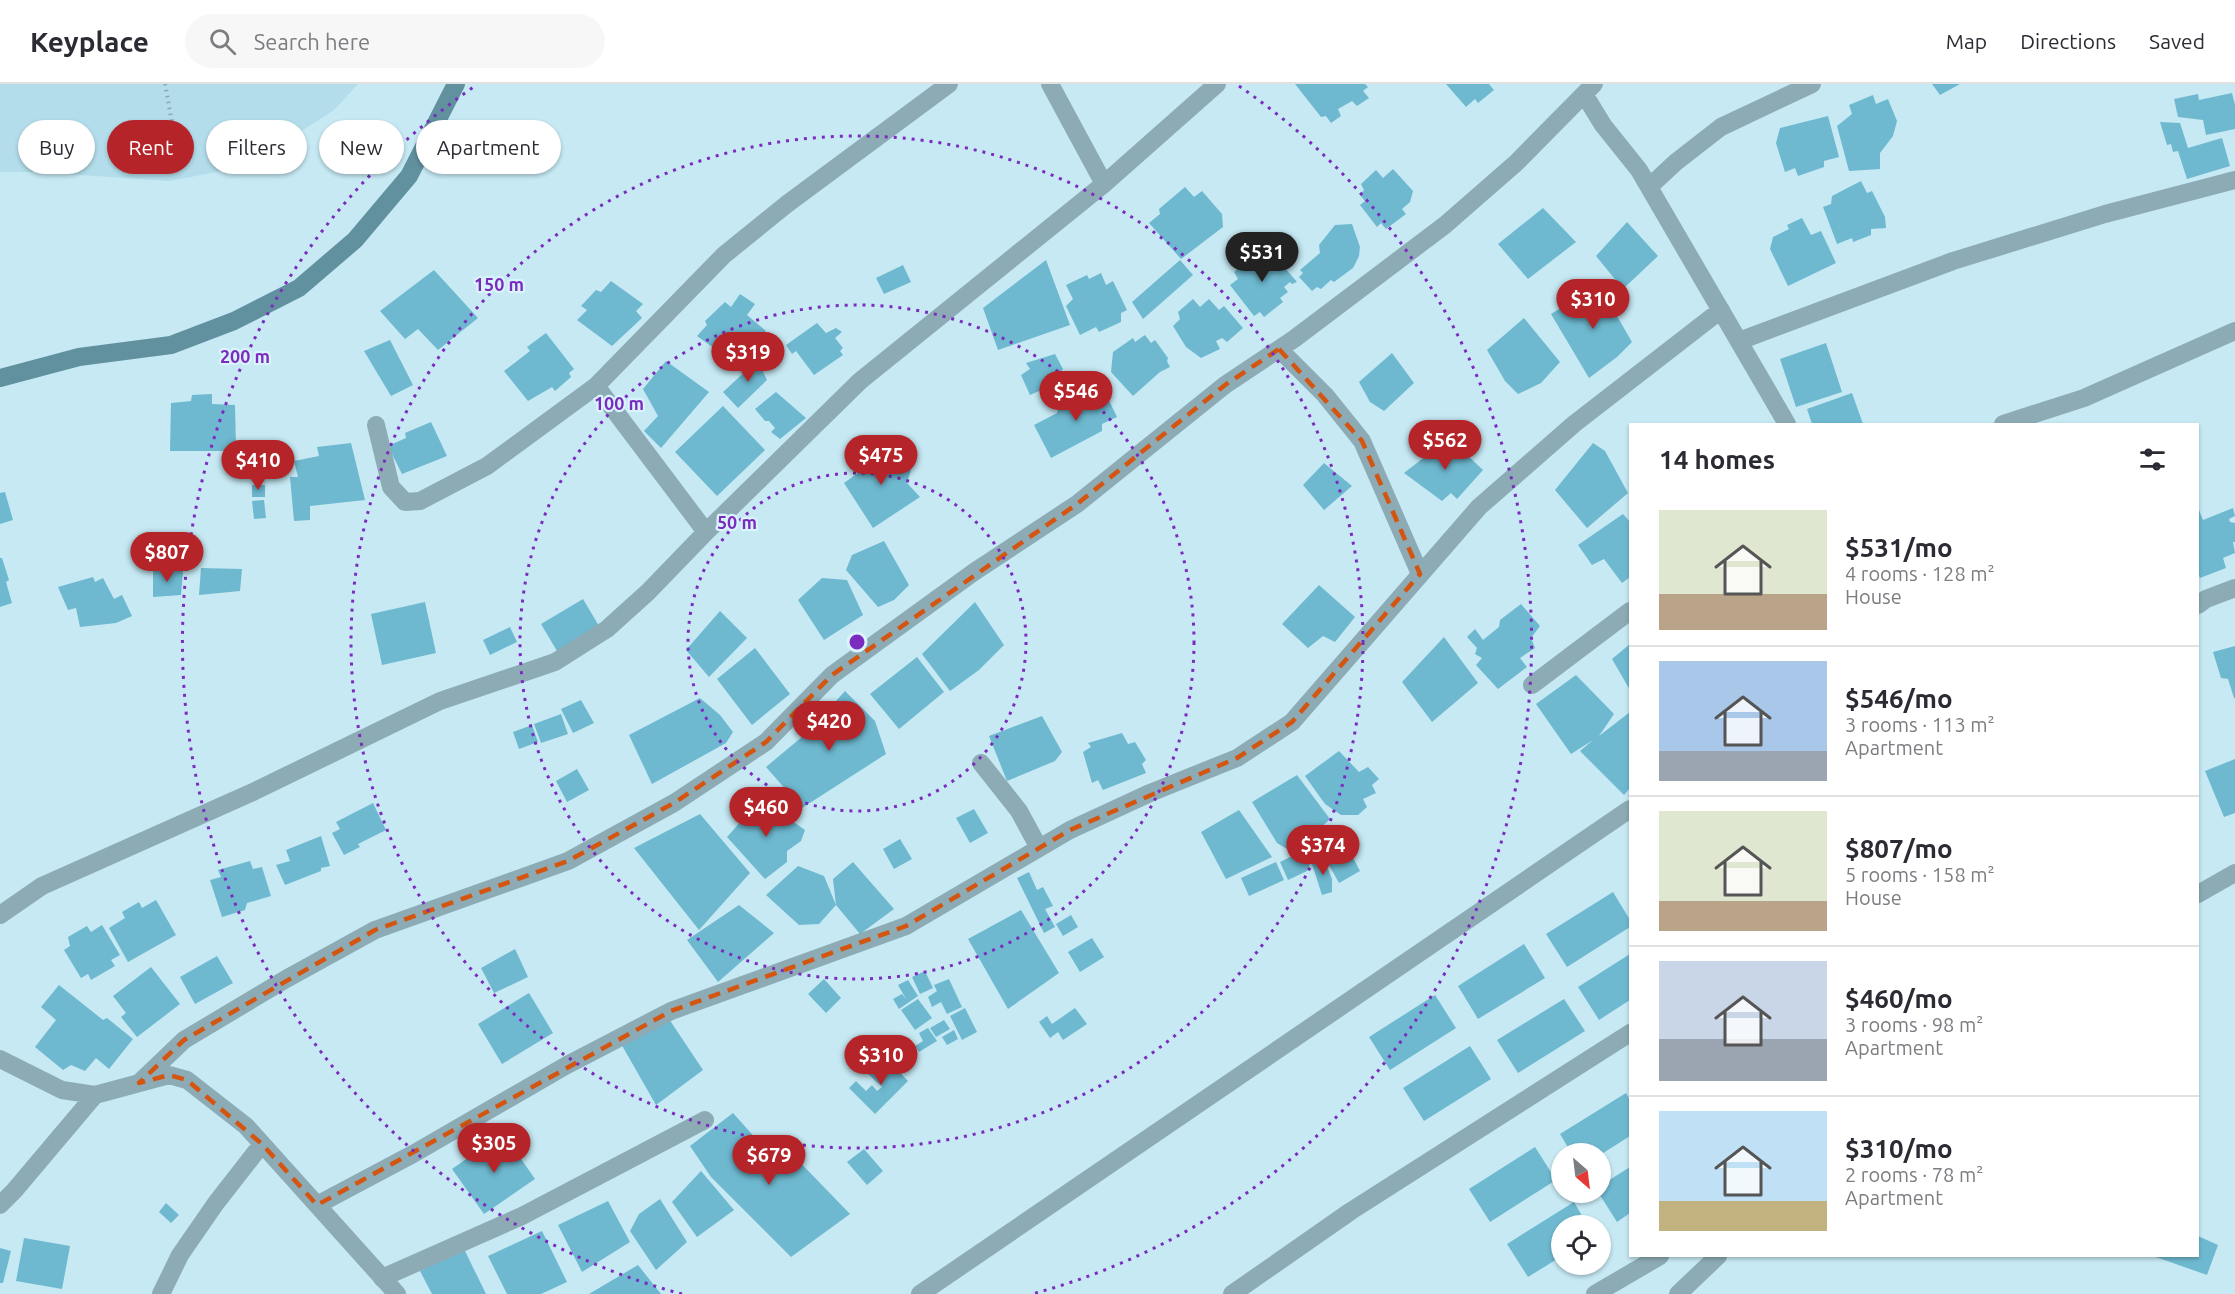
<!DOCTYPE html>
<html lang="en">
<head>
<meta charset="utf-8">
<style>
  :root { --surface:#fff; --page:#f7f7f7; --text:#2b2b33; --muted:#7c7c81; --line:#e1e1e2; --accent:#b42428 }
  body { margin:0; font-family:Ubuntu,sans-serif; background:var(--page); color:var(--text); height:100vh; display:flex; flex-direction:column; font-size:22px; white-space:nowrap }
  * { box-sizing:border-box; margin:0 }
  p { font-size:20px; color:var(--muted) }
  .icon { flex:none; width:33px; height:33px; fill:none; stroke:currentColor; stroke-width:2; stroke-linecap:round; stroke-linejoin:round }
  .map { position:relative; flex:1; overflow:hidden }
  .details { position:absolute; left:1629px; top:339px; width:570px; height:834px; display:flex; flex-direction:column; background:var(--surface); border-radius:0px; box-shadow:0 2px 4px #0004 }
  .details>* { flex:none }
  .banner { position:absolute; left:18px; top:36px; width:570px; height:54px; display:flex; gap:12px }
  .needle { width:39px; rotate:152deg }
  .buttons { position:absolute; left:1551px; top:1059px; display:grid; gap:12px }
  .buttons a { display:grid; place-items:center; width:60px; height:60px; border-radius:50%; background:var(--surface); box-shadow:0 2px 4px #0004; font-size:30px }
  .price { position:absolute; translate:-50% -51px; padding:0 14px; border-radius:21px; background:var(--accent); color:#fff; font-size:20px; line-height:39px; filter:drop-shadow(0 2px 3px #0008) }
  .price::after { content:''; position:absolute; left:50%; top:36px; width:18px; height:14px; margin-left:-9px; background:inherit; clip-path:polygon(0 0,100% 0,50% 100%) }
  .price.selected { background:#222; color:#fff }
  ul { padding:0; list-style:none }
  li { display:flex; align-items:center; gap:18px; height:150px; padding:0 30px }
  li+li { border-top:2px solid var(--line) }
  li span { display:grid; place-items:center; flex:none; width:168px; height:120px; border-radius:0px; color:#555 }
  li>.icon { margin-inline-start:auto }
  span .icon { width:72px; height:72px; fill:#fffc; stroke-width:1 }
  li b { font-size:26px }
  h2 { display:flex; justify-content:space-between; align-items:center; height:72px; padding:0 30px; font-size:26px }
  .chip { padding:0 21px; border-radius:27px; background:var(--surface); box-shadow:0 2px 4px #0004; font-size:21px; line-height:54px }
  .chip.selected { background:var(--accent); color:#fff }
  header { display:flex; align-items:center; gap:36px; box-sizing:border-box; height:84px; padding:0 30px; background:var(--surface); border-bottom:2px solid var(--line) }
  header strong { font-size:28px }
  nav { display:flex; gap:33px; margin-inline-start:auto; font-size:21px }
  .search { width:420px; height:54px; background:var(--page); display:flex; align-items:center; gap:15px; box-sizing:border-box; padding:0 21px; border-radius:33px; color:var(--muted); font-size:22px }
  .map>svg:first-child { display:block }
  .built { fill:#b3ddeb }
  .building { fill:#6eb9d0 }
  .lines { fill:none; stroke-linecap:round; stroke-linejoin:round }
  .path { stroke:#8ba7af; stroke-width:4; stroke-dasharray:1.5 4.5; stroke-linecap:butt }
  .minor { stroke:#8dabb5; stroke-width:18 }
  .secondary { stroke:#61909f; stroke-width:18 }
  .marked { fill:none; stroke:#d45510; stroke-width:4.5; stroke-dasharray:12 8; stroke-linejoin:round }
  .ring { fill:none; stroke:#7b2cbf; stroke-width:3; stroke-dasharray:3 6 }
  .centre { fill:#7b2cbf; stroke:#d9f4fd; stroke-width:3 }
  .ring-label { font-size:18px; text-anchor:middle; font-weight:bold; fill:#7b2cbf; stroke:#d9f4fd; stroke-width:4.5; stroke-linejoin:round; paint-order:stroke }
</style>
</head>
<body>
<header>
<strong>Keyplace</strong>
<div class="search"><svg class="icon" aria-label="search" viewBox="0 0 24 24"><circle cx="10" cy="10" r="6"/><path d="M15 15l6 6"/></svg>Search here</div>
<nav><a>Map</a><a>Directions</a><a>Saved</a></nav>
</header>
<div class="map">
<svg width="2235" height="1210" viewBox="0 0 2235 1210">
  <rect width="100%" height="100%" fill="#c6e9f4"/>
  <path class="built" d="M0,0H358L334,26L283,59L231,85L170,97L37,88H0Z"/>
  <path class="building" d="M1295,0H1365L1368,3L1363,7L1369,14L1357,22L1352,17L1338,25L1341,32L1331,39L1326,32L1321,33Z
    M1446,0H1489L1494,6L1478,19L1475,15L1466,23Z
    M1932,0H1960L1940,11Z
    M2232,9L2235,21V45L2206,51L2203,36L2178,33L2174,15L2198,10L2199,16Z
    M1873,11L1876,20L1888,15L1897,37L1893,52L1880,69V85L1849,87L1837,42L1852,30L1849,21Z
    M1828,32L1839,73L1824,77V83L1798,92L1795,84L1785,88L1776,59L1780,44Z
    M2160,38L2180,39L2188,64L2222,54L2230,82L2187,95L2178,67L2173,68L2171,60L2167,61Z
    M1393,85L1413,107L1410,118L1402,125L1406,130L1386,145L1381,139L1377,143L1360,121L1365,117L1360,111L1364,106L1361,100L1376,86L1383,94Z
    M1861,97L1867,109L1872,107L1885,133L1886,144L1871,145V151L1853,158L1852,154L1837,160L1823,123L1831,120L1832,112Z
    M1185,103L1194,113L1202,107L1222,130L1223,143L1181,175L1149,139L1160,130L1159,125Z
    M1543,124L1576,158L1528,195L1498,160Z
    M1802,134L1811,151L1821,147L1836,179L1788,202L1770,165L1773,153L1789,145L1787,141Z
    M1627,138L1658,172L1623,205L1596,172Z
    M1352,140L1360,163L1359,172L1353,184L1334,198L1331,196L1321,205L1317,203L1312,207L1299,193L1303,189L1300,186L1320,169L1319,161L1335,141Z
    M1256,166L1264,177L1275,170L1281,175L1280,178L1297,198L1292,200L1290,198L1284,203L1288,208L1280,214L1283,218L1264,233L1260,228L1254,232L1230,201L1238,195L1234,188L1242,181L1241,177Z
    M1046,176L1070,241L998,266L983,224Z
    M1180,176L1193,191L1143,235L1132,218Z
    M903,181L911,198L884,210L876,194Z
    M434,186L478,234L438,266L418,245L405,255L380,227Z
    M1101,189L1106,201L1113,197L1127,226L1121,229V238L1099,248L1096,243L1080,251L1066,222L1073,215L1066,201L1087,191L1089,195Z
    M611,197L643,220L636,227L642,234L612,262L577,236L587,226L581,222L596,206L601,208Z
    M1599,201L1632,258L1617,273L1589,294L1551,230Z
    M740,210L755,220L747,231L766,247L758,256L762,258L749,270L745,268L733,278L697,252L707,241L705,237L725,218L731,223Z
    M1193,215L1200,223L1209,215L1219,226L1224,222L1243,244L1227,258L1222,254L1216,257L1220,265L1201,274L1186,263L1173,242L1180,235L1178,228Z
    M1524,234L1560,278L1541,299L1518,310L1505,297L1487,266Z
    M817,239L826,249L836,244L842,248L835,254L843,264L840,267L843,271L814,291L796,267L792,270L786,261Z
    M546,249L574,285L569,289L571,293L555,307L552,303L528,317L504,287L530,267L527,263Z
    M1145,251L1151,259L1155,256L1168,274L1167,277L1170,283L1160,288L1133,312L1111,288L1113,268L1133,254L1135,258Z
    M390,256L413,301L391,312L364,267Z
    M1826,259L1842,308L1796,323L1780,275Z
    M1392,269L1414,299L1384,327L1370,318L1359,298Z
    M1055,270L1063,285L1059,289L1065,301L1048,310L1044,305L1030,311L1021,291L1030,285L1026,279Z
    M762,272L771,281L763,288L767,296L738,324L723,308Z
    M666,277L709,308L661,364L644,347L658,332L643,305Z
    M1102,302L1117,333L1102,340V347L1051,374L1034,341L1057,329L1058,324Z
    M776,308L806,334L780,355L771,348L775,344L769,337H765L755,325Z
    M1852,309L1863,340H1812L1807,325Z
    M212,310V320L235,321L236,364L224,367H170L171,319L191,317L192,311Z
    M723,322L765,366L717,412L675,368Z
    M431,338L447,372L402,390L388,362L406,354L405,349Z
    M1449,354L1483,386L1457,415L1451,409L1442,417L1404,389Z
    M351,359L365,416L310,422V436L294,437L290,393H298L294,377L319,372L317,363Z
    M879,359L888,373L906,376L911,386L907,399L920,413L873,444L844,399L862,386L857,378Z
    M1593,359L1605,367L1628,409L1587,444L1555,406Z
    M1324,379L1352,402L1324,426L1303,401Z
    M252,401H265V413H252Z
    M5,408L13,436L0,440V409Z
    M264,416L266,434L254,435L252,417Z
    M2233,424L2235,432L2229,435L2230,438L2235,439V458H2233L2235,469L2223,474L2226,484L2200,494L2198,489V427L2199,426L2203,436Z
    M1623,430L1630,438V493L1622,499L1604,475L1592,481L1578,461Z
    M884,457L909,501L894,516L878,523L846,486L852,471Z
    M0,474H2L9,496L6,498L12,519L0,523Z
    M201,484L242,485L240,507L199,511Z
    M153,486L183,487L181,511L153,513Z
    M93,493L95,498L103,494L114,515L122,511L132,532L116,539L80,543L76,524L68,526L58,503Z
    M822,494L847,496L863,531L824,556L798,516Z
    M1319,501L1355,533L1335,558L1323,552L1308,564L1282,540Z
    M583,515L599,542L557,567L541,540Z
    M425,518L436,569L382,581L371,530Z
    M975,518L1004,561L979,586L950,607L922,570Z
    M1521,520L1540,542L1531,554L1535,564L1520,574L1527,583L1498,605L1476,581L1482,574L1475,570L1477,564L1467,553L1475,545L1483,556L1499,543L1500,536Z
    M720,527L747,554L709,593L686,566Z
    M510,543L517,558L490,571L483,556Z
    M1444,553L1478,599L1432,638L1402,598Z
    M1630,560V606L1612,575Z
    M2235,562V614H2234L2228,595L2221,594L2213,568Z
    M755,564L790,610L752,641L717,595Z
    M917,573L944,608L899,645L870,610Z
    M1576,591L1614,630L1599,652L1630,628V704L1624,711L1580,667L1593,656L1571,670L1536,620Z
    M845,607L875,637L886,670L802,724L766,683L809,647Z
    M700,614L720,631L733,648L726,659L652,700L629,651Z
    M581,616L594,639L573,649L561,625Z
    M561,630L568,650L541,659L534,640Z
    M1042,632L1062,668L1055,677L1007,697L989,652Z
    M532,641L538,658L519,665L513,648Z
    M1122,649L1128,660L1135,658L1146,676L1142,680L1146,689L1103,706L1098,696L1092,699L1083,668L1091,663L1088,659Z
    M1339,667L1359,688L1368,683L1379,695L1372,701L1376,709L1363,715L1367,723L1358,731H1341L1325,720L1305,692Z
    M2235,675V729L2224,733L2205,687Z
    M577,685L589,706L567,718L556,697Z
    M1297,691L1330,735L1313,751L1287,765L1277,759L1252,718Z
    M761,715L805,746L801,757L787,767V778L765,795L727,753Z
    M373,719L386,746L358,760L360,763L344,771L332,749L340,745L336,738Z
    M974,725L988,749L970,759L956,734Z
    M1239,726L1272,773L1226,795L1201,748Z
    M700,730L750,789L699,846L634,764Z
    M1341,751L1360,787L1339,799L1319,763Z
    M321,752L330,782L321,784V787L285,801L276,781L290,777L286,766Z
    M900,755L912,775L894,785L883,765Z
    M1304,766L1310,779L1307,787L1288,796L1280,778Z
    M1323,773L1332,795V808L1322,811L1311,777Z
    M250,777L253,785L262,783L271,812L247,819L245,826L222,833L210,796L221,793L218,786Z
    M853,778L894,825L860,850L836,821L819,840L799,841L766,811L798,782L824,792L836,821L833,795Z
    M1276,778L1284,796L1249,812L1241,794Z
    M1029,788L1037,806L1043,803L1053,822L1045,825L1055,843L1044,849L1017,794Z
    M1613,808L1630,836V843L1567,883L1546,850Z
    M156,816L176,851L128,878L109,844L125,834L122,828L139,818L142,824Z
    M739,821L774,849L718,898L687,856Z
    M1021,826L1059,889L1008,925L968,855Z
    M1071,831L1078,843L1063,852L1056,840Z
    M102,841L120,871L111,876L115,882L91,896L88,890L81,894L64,866L70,862L68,853L87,842L91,848Z
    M1092,854L1104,873L1080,888L1068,868Z
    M1524,860L1545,894L1478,935L1458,902Z
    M515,865L528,893L494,909L481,884Z
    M1630,870V916L1599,936L1578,903Z
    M217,872L233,899L195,920L180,893Z
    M151,883L180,920L137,953L121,933L126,929L113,912Z
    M925,887L933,904L920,910L912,893Z
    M824,895L841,914L826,929L808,910Z
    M949,895L962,923L947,930L941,918L932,923L928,913L937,907L934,901Z
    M908,896L918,912L899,925L893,915L902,910L906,915L898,901Z
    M59,901L103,936L107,934L133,955L109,985L96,974L85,987L71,981L63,986L35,963L56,936L41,923Z
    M529,909L553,949L502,980L478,940Z
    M1435,911L1456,944L1390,986L1369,953Z
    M918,915L932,934L915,946L901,926Z
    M1564,915L1585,947L1518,989L1497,956Z
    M965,924L977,948L962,956L950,932Z
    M1075,924L1087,940L1063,956L1058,948L1050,954L1039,938L1047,932L1052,940Z
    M669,935L703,986L656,1021L620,958Z
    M944,936L950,945L936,953L930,944Z
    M928,944L937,957L919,968L915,962L923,957L919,949Z
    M954,946L958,955L947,961L942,953Z
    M1470,962L1491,995L1424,1037L1403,1004Z
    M885,973L908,997L875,1030L849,1004L856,997L866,1007L872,1001L877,1007L882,1003L868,990Z
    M1626,1009L1630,1016V1052L1600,1071L1572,1070L1560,1050Z
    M733,1029L774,1075L788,1066L850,1130L791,1173L711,1093L690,1062Z
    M503,1049L535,1095L484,1130L452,1085Z
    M1535,1063L1556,1096L1490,1138L1469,1105Z
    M864,1065L883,1087L867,1101L847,1078Z
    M1630,1083V1129L1617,1138L1598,1108H1600V1102Z
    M701,1087L734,1126L697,1153L672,1118Z
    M660,1115L687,1158L656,1186L630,1147L639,1130Z
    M608,1117L630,1158L582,1188L558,1141Z
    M1574,1118L1588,1142H1562V1172L1528,1193L1507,1160Z
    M166,1119L179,1131L171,1139L159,1128Z
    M542,1147L567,1198L541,1210H507L488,1172Z
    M2198,1152L2218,1161L2207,1191L2153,1172H2198Z
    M24,1154L70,1162L62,1205L16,1197Z
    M0,1164L11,1167L3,1199H0Z
    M464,1165L486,1210H432L420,1187Z
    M638,1181L661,1210H589Z"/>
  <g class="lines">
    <path class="path" d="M165,0L172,39"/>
    <path class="minor" d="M1050,0L1104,100
      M1584,10L1603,41L1639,86L1787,340
      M1649,103L1676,78L1721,43L1812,0
      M1739,257L1953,177L2105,130L2235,96
      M1279,265L1325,311L1362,357L1420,490
      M596,302L706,448
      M2003,340L2084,314L2235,247
      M376,341L391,403L405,418L420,417L487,382L596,302L724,171L787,120L949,0
      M2198,521L2206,515L2235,504
      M1532,601L1630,527
      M981,679L1019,727L1039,764
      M2198,810L2235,789
      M0,831L42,802L253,708L440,617L555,578L607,545L648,508L706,448L860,297L1104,100L1217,0
      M0,975L62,1006L95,1011L169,991L187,996L246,1042L397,1210
      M139,999L184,956L286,895L375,846L568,777L674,719L766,658L832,591L974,488L1077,420L1225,301L1294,255L1445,141L1516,79L1594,0
      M0,1121L14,1107L95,1011
      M317,1121L413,1070L567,981L671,927L906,842L1070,746L1150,709L1237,674L1292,638L1479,423L1574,340L1721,226
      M382,1194L522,1132L705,1036
      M161,1210L180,1171L216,1119L262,1060
      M920,1210L1630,725
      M1232,1210L1351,1127L1630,949
      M1595,1210L1660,1172
      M1678,1210L1718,1172"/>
    <path class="secondary" d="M0,294L79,273L171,261L234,237L299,204L355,156L409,92L456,0"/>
  </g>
  <path class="marked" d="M1279,265L1362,357L1420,490L1292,638L1237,674L1070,746L906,842L671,927L317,1121L262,1060L187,996L169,991L139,999L184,956L375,846L568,777L674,719L766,658L832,591L1077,420L1225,301Z"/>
  <g class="ring">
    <circle cx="857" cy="558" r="169"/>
    <circle cx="857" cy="558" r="337"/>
    <circle cx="857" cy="558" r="506"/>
    <path d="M682 1210A675 675 0 0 1 475 2M1239 2A675 675 0 0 1 1032 1210"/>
  </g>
  <circle cx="857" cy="558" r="9" class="centre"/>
  <g class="ring-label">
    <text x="499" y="207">150 m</text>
    <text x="245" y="279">200 m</text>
    <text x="619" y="326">100 m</text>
    <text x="737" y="445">50 m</text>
  </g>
</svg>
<div class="buttons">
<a><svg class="needle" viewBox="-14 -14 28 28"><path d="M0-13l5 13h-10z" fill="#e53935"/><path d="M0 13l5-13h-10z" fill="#7c7c81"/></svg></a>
<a><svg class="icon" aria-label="locate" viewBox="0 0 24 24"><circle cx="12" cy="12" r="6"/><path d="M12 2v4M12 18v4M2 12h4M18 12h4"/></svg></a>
</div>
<b class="price selected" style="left:1262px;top:199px">$531</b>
<b class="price" style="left:1593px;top:246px">$310</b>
<b class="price" style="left:748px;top:299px">$319</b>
<b class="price" style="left:1076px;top:338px">$546</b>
<b class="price" style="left:1445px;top:387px">$562</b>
<b class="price" style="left:881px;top:402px">$475</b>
<b class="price" style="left:258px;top:407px">$410</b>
<b class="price" style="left:167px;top:499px">$807</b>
<b class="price" style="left:829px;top:668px">$420</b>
<b class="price" style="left:766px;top:754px">$460</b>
<b class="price" style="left:1323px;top:792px">$374</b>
<b class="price" style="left:881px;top:1002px">$310</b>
<b class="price" style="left:494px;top:1090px">$305</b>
<b class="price" style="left:769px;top:1102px">$679</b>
<div class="banner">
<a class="chip">Buy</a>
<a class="chip selected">Rent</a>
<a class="chip">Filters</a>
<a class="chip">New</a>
<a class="chip">Apartment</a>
</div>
<section class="details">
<h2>14 homes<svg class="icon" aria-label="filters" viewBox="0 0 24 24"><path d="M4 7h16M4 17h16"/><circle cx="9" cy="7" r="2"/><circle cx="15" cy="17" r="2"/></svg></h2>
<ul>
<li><span style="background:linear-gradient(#dfe7d0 70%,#b9a48a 0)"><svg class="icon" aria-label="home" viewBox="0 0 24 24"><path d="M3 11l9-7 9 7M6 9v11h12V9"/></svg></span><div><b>$531/mo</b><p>4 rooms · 128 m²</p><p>House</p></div></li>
<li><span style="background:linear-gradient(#a9c7e8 75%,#9aa5b1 0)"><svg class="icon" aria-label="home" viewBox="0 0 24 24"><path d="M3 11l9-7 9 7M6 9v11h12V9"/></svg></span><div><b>$546/mo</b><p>3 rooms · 113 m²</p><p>Apartment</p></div></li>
<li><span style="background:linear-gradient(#dfe7d0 75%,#b9a48a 0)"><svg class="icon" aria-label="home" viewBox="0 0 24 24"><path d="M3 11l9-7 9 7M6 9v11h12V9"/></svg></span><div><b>$807/mo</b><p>5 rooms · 158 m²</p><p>House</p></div></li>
<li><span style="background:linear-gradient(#c9d6e8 65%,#9aa5b1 0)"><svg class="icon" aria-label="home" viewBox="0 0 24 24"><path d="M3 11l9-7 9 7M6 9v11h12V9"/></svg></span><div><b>$460/mo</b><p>3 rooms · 98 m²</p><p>Apartment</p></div></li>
<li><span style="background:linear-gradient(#bfe0f5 75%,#c2b280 0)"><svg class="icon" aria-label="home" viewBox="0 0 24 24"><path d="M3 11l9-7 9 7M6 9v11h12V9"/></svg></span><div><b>$310/mo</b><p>2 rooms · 78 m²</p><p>Apartment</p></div></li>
</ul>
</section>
</div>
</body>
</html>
